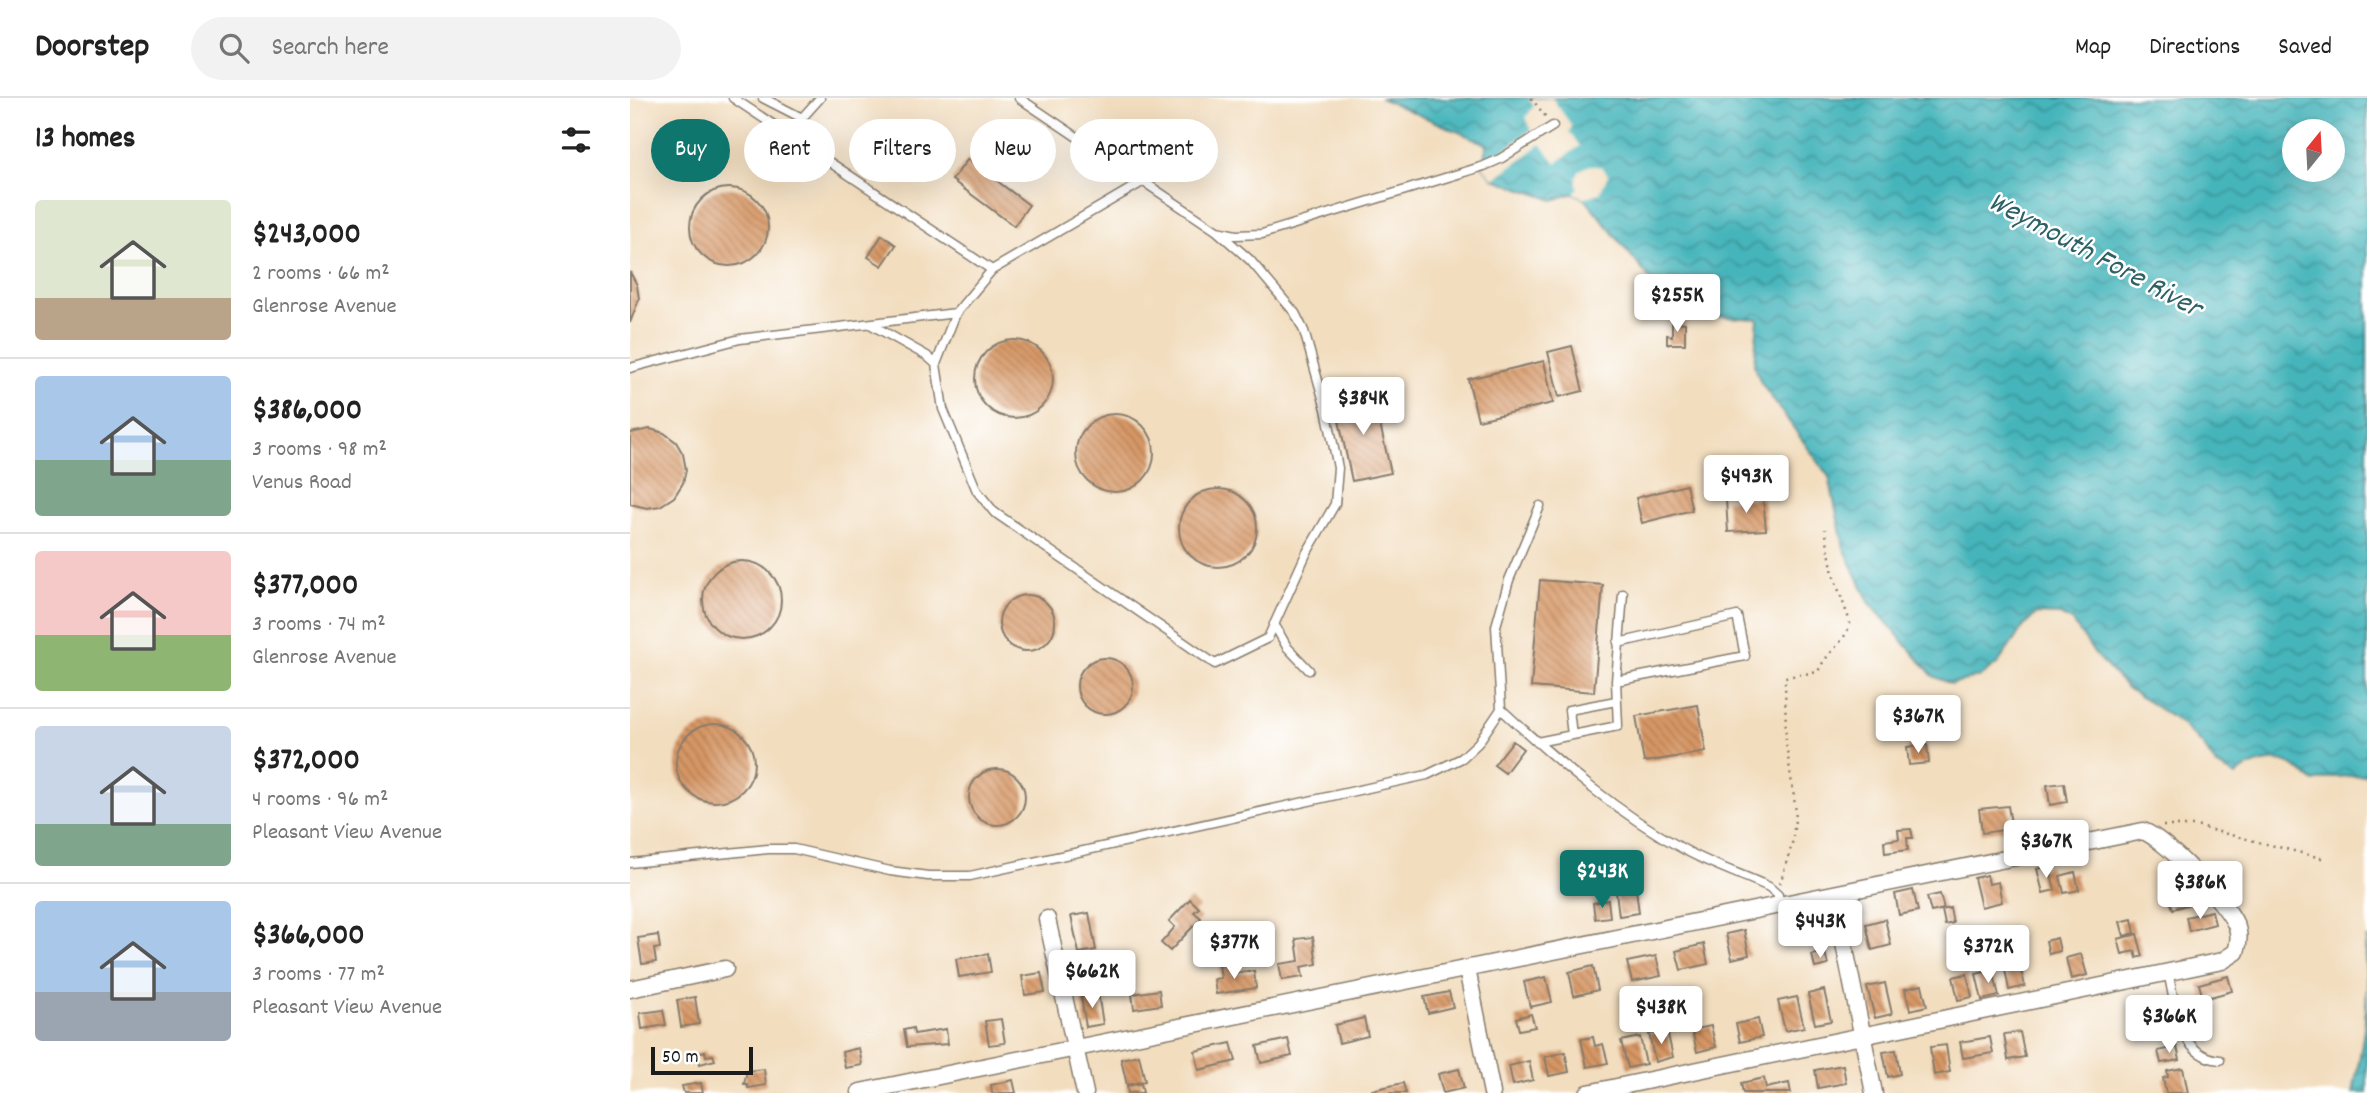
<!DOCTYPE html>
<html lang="en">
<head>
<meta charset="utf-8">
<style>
  :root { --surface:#fff; --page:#f2f2f2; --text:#222; --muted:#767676; --line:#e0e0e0; --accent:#0f766e }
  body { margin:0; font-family:Dekko,sans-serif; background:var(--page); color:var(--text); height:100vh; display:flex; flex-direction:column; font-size:26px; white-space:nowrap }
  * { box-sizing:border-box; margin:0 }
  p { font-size:23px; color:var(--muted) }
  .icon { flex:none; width:38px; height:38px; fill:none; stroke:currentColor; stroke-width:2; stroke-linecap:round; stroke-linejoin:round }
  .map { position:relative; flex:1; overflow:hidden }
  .side { display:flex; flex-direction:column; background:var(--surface); width:630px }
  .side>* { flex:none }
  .top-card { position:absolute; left:21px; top:21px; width:665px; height:63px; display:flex; gap:14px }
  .needle { width:46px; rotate:18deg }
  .tools { position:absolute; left:1652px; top:21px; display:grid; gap:14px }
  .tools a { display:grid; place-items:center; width:63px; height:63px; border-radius:50%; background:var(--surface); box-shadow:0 7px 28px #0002; font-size:35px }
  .scale { position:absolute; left:21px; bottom:18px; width:102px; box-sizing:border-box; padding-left:7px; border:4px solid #1c1c1c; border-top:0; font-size:19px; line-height:24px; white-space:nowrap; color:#1c1c1c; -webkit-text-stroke:5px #fff; paint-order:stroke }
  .price { position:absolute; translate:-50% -60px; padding:0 16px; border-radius:7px; background:#fff; color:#222; font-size:23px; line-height:46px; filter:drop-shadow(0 2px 4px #0008) }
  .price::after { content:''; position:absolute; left:50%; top:42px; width:21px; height:16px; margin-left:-10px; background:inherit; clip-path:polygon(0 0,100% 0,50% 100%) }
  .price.active { background:var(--accent); color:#fff }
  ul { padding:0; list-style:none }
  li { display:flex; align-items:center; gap:21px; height:175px; padding:0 35px }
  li+li { border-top:2px solid var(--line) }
  li span { display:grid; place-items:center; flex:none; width:196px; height:140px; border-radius:7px; color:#555 }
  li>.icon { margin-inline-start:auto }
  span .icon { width:84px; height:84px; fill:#fffc; stroke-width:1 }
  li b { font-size:30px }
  h2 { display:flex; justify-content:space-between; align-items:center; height:84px; padding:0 35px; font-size:30px }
  .tag { padding:0 24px; border-radius:32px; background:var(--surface); box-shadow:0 7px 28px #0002; font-size:24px; line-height:63px }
  .tag.active { background:var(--accent); color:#fff }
  header { display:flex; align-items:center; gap:42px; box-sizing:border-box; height:98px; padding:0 35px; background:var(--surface); border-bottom:2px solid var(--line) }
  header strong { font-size:33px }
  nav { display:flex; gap:38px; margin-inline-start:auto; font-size:24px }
  .search { width:490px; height:63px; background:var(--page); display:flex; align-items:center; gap:18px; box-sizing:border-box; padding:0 24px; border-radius:38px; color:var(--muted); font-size:26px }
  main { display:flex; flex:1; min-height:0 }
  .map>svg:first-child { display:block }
  .water { fill:url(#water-waves); stroke:#30686c; stroke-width:2; fill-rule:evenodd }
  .pier { fill:#f2ddbe }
  .building { fill:url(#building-back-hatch) }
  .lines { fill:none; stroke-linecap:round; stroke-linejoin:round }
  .service-casing { stroke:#877c6d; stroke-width:11 }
  .minor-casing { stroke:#877c6d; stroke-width:19 }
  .path { stroke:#877c6d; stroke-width:2.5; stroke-dasharray:2 5; stroke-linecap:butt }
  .service { stroke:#fff; stroke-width:8 }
  .minor { stroke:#fff; stroke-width:16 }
  .labels { text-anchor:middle; stroke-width:5; stroke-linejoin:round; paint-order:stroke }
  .water-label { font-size:30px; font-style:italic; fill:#2e6164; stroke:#fff }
</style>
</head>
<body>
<header>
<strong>Doorstep</strong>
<div class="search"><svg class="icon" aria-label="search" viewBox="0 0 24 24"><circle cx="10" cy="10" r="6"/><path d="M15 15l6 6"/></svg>Search here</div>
<nav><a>Map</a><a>Directions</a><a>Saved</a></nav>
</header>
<main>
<section class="side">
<h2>13 homes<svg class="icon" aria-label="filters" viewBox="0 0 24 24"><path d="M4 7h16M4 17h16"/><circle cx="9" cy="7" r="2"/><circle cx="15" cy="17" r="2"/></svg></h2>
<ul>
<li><span style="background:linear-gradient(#dfe7d0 70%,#b9a48a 0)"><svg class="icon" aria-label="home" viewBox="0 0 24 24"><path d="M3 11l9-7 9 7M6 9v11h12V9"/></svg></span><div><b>$243,000</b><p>2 rooms · 66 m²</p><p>Glenrose Avenue</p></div></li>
<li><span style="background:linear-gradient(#a9c7e8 60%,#7fa58c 0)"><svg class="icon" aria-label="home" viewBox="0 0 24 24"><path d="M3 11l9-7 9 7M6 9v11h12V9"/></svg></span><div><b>$386,000</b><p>3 rooms · 98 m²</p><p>Venus Road</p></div></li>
<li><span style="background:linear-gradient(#f6c9c9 60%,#8fb573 0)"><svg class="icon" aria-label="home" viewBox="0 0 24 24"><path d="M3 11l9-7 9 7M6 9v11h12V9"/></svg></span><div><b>$377,000</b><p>3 rooms · 74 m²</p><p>Glenrose Avenue</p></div></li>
<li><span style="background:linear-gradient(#c9d6e8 70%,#7fa58c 0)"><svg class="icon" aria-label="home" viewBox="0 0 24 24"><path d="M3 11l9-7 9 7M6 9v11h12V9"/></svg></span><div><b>$372,000</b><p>4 rooms · 96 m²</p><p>Pleasant View Avenue</p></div></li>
<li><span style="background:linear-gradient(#a9c7e8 65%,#9aa5b1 0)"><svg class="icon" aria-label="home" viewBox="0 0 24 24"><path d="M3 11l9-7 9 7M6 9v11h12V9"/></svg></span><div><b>$366,000</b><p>3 rooms · 77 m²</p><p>Pleasant View Avenue</p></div></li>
</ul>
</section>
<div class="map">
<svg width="1737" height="995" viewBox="0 0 1737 995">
  <defs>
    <pattern id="water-waves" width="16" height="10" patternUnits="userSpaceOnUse" patternTransform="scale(1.75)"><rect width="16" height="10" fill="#45b5bb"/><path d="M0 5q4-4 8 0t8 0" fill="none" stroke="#399297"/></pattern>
    <pattern id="building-back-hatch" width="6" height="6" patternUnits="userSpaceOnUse" patternTransform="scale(1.75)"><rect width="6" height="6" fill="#d79765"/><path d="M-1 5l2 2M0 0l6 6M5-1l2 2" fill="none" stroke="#ae7a52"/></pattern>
  </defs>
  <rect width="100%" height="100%" fill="#fff"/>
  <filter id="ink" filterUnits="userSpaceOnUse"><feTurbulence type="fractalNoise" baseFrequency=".0143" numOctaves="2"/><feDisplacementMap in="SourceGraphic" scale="14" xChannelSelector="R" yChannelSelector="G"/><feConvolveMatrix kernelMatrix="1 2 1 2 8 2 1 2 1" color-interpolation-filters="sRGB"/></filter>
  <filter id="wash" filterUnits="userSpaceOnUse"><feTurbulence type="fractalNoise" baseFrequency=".00686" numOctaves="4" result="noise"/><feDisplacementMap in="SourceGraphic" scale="28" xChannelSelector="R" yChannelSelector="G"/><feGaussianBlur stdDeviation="1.57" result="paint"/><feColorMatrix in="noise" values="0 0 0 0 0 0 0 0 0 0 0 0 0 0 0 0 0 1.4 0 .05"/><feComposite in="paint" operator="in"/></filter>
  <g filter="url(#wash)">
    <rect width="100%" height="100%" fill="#f2ddbe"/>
    <path class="water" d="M750,0H1737V677L1702,679L1684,684C1675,676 1661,664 1649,663C1636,661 1613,669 1606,678L1586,667L1572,646L1549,624L1497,590L1465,556L1442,523L1430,517L1406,516L1394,528L1368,565L1351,578L1321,586L1303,578L1239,504L1214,450L1199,379L1131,285L1124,267L1128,221L1048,216L957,103L944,95L923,102L864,81L852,68L857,46ZM1664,33H1703V72H1664Z
      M1737,839V995H1723C1730,959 1737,924 1737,887C1736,869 1733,856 1737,839Z"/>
    <path class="pier" d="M922,0L942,28L939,34L950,48L926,65L911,46L864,81L852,68L901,32L896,19L904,8L899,1Z
      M960,67L972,69L978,77L970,95L953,100L944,95L948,90L946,80L950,72Z"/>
    <g id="blocks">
      <path class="building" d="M338,61L399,107L384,128L322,82Z
        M60 129a39 39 0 1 1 78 0a39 39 0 1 1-78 0Z
        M252,137L266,147L252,168L238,159Z
        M0,174L7,187L9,201L0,225Z
        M1042,224L1055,225V246H1037V237L1042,238Z
        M345 281a39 39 0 1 1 78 0a39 39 0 1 1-78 0Z
        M942,248L953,293L929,299L918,254Z
        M914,263L923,305L848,322L838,281Z
        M743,295L761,375L722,383L705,304Z
        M446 355a39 39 0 1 1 78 0a39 39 0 1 1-78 0Z
        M20,331L34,335L46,344L53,356L56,372L53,385L44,399L30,408L17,410L0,406V335Z
        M1056,387L1062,412L1012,425L1006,400Z
        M549 430a39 39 0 1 1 78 0a39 39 0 1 1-78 0Z
        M1133,400L1136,432L1098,434L1096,402Z
        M73 502a39 39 0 1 1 78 0a39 39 0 1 1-78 0Z
        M910,482L973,487L964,594L901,589Z
        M369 525a28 28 0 1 1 56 0a28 28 0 1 1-56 0Z
        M447 588a28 28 0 1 1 56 0a28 28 0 1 1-56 0Z
        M1068,607L1076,654L1014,664L1006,618Z
        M46 665a39 39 0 1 1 78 0a39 39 0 1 1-78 0Z
        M883,643L893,651L875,675L864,667Z
        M1297,647L1299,665L1279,667L1277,649Z
        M339 699a28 28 0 1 1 56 0a28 28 0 1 1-56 0Z
        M1434,685L1437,704L1420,707L1417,687Z
        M1378,708L1382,731L1352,735L1349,711Z
        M1281,731L1283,740H1277L1278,752L1255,755L1254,743L1269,741L1268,732Z
        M1419,768L1425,792L1413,795L1407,771Z
        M1445,774L1449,792L1434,795L1430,778Z
        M1357,777L1359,786L1368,784L1372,804L1351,809L1344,780Z
        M1006,791L1009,815L989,818L986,794Z
        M1283,792L1288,813L1269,817L1265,796Z
        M1310,796L1314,811L1301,814L1297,799Z
        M1556,798L1559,806L1543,811L1540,803Z
        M560,801L569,810L564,814L571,820L540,853L531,845L545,829L539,823Z
        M978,802L980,819L965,821L963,805Z
        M1320,810L1323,825L1315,827L1312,812Z
        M1582,813L1585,826L1559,833L1556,819Z
        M459,815L466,852L449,855L441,818Z
        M1187,815L1193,839L1174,844L1168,819Z
        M1255,821L1261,847L1242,852L1236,826Z
        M1502,821L1505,835L1494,838L1490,824Z
        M1114,832L1119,857L1102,861L1096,836Z
        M1507,836L1513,858L1507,860L1505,853L1492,856L1488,841Z
        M28,837L30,850L24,851L26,864L12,866L8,840Z
        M683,839L687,866L671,869L673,879L652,882L649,866L669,863L666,841Z
        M1427,840L1430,853L1419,856L1416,843Z
        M1074,846L1078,866L1051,872L1046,853Z
        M1195,854L1198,867L1185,870L1182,857Z
        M358,856L361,874L329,879L326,861Z
        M1451,856L1457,877L1441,881L1436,860Z
        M1026,858L1031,878L1002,884L997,864Z
        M600,866L602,876L624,873L626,890L586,896L584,881L591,880L589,867Z
        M963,868L968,892L944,898L939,874Z
        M1390,868L1395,888L1379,892L1375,871Z
        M1363,872L1369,898L1352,902L1346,876Z
        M411,875L415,894L395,897L392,878Z
        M1337,876L1342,899L1328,902L1323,879Z
        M1598,878L1602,893L1573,901L1569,886Z
        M916,879L922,904L900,909L894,884Z
        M1255,885L1262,916L1245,920L1237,889Z
        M1292,887L1297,908L1280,912L1275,891Z
        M529,892L531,907L504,911L502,896Z
        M1194,892L1201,923L1185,926L1178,896Z
        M819,894L823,909L798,915L794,899Z
        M468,895L473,926L456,929L451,898Z
        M65,899L69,926L51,929L47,902Z
        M1167,899L1174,929L1155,933L1148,903Z
        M33,912L36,927L12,931L10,915Z
        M901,916L905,929L889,932L886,920Z
        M734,920L738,938L709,945L705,927Z
        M371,921L375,945L359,947L355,923Z
        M1128,921L1132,939L1110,944L1106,926Z
        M1081,928L1086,949L1067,954L1062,932Z
        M283,930L284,936L316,931L318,946L277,949L274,932Z
        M1037,932L1043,959L1025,964L1019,936Z
        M1390,934L1395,959L1378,962L1374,936Z
        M963,939L965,948L973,946L978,965L957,969L951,941Z
        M1010,939L1016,966L998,970L991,943Z
        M1360,939L1363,955L1333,960L1330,944Z
        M658,941L662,958L631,965L627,948Z
        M601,945L606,963L569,972L565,953Z
        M1316,947L1320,974L1304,977L1300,949Z
        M1547,949L1550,962L1531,965L1528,953Z
        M229,950L232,967L215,970L212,954Z
        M1266,952L1270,976L1258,979L1253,954Z
        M75,953L76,958L83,957L85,962L70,966L67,955Z
        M935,954L939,974L919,978L915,959Z
        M509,957L515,983L497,987L491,961Z
        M899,963L903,982L883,987L879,968Z
        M1213,967L1216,985L1188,990L1185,972Z
        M1553,970L1558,995H1536L1533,980L1538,979L1537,973Z
        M134,971L136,987L118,990L117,986H114L117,973Z
        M829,971L834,990L813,995L808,976Z
        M1134,980L1136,990L1159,985L1161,995H1113L1111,985Z
        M383,982L386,995H362L361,987Z
        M71,985L73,995H54L52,988Z
        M511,985L513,995H498L497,988Z
        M773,985L776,995H742V992Z"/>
    </g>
  </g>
  <g filter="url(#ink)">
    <use href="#blocks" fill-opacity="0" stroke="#877c6d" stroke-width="2"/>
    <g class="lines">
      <defs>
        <path id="service" d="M103,0L362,172
          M133,0L172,20L190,0
          M389,0L587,133L606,137L632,136L854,68L870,61L923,28
          M326,215L306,266L313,311L347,393L364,414L585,566L638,540L676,456L705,406L708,370L696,311L674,233L665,215L620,162L587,133
          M240,226L297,258L306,266
          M0,270L110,241L326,215L362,172L514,83
          M644,526L657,549L679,572
          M986,583L993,496
          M871,611C928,664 987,715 1055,752C1082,767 1111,776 1139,789L1148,797L1150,807
          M942,637L939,612L986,603
          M907,644L988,628L986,583L1115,558L1107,518L988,545
          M0,765L138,751H164L260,773L298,778H340L797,677L832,660L848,645L871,611L866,528L879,482L910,408
          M1538,874C1546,907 1547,958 1590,962"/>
        <path id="minor" d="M1204,796L1244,995
          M417,821L455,995
          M837,871L862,995
          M0,891L95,871
          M230,994L1513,733C1535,741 1597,805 1606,827C1610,836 1609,845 1606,854L1592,863L958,995"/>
      </defs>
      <use href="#service" class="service-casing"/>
      <use href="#minor" class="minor-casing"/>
      <path class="path" d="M901,0L916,19
        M1533,728H1566L1695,761
        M1150,786L1162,746L1166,714L1156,645L1155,579L1188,574C1195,555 1217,544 1220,524L1203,476L1195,431"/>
      <use href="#service" class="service"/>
      <use href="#minor" class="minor"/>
    </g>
  </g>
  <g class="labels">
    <g class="water-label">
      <text transform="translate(1466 155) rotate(28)" y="10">Weymouth Fore River</text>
    </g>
  </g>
</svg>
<div class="tools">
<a><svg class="needle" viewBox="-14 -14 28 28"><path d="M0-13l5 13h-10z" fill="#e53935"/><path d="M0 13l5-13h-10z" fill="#767676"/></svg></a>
</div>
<div class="scale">50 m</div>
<b class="price" style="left:1047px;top:236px">$255K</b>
<b class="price" style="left:733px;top:339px">$384K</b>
<b class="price" style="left:1116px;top:417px">$493K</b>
<b class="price" style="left:1288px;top:657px">$367K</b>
<b class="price" style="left:1416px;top:782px">$367K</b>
<b class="price active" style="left:972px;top:812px">$243K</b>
<b class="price" style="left:1570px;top:823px">$386K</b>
<b class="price" style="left:1190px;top:862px">$443K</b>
<b class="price" style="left:604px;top:883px">$377K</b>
<b class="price" style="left:1358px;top:887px">$372K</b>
<b class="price" style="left:462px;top:912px">$662K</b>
<b class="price" style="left:1031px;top:948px">$438K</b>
<b class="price" style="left:1539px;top:957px">$366K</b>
<div class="top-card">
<a class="tag active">Buy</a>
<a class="tag">Rent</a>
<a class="tag">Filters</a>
<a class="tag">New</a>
<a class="tag">Apartment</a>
</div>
</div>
</main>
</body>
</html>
